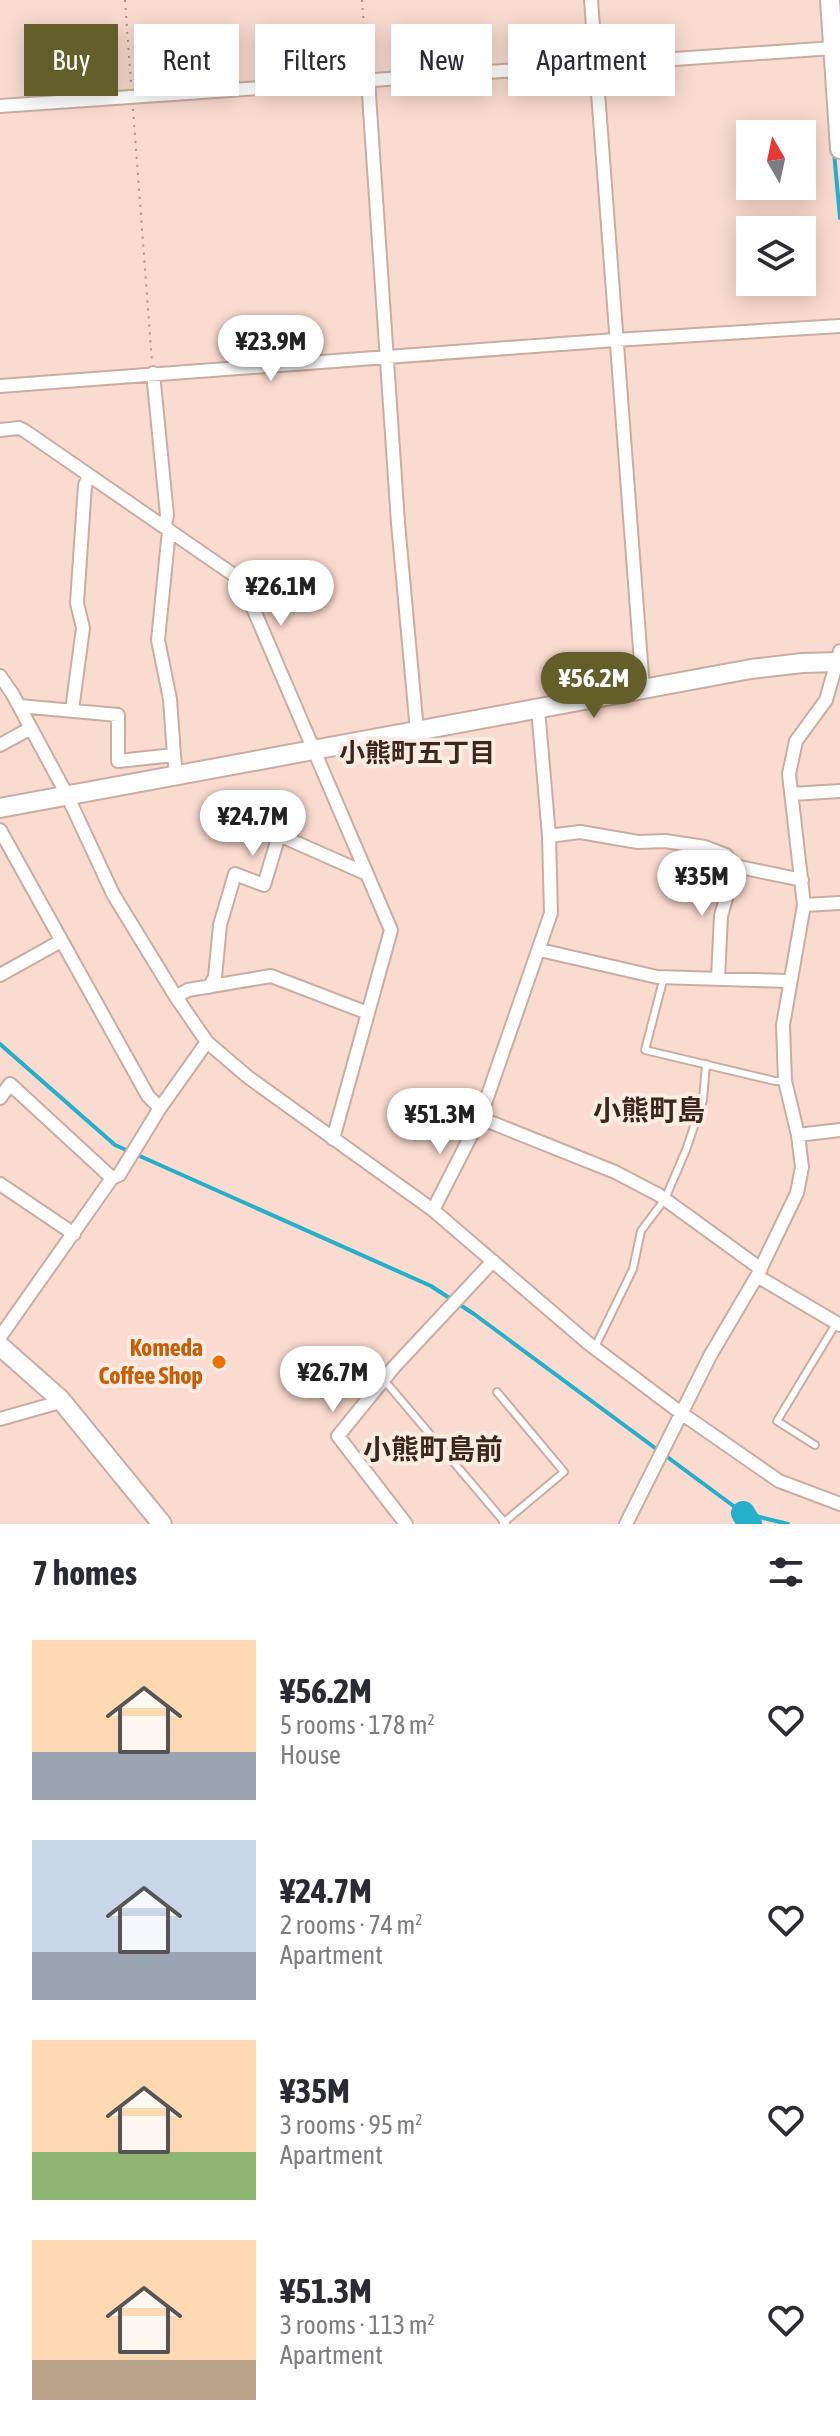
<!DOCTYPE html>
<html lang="en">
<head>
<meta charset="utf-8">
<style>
  :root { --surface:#fff; --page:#f7f7f7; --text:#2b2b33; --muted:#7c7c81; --accent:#635e2a }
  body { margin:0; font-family:"Asap Condensed","Noto Sans JP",sans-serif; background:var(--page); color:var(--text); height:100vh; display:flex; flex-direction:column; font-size:30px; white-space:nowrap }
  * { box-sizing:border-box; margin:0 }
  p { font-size:26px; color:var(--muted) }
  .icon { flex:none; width:44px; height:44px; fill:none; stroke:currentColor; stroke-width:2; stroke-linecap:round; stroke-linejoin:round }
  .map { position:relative; height:1524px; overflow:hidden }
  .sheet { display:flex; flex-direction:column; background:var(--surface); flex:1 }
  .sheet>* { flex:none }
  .banner { position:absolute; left:24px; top:24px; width:792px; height:72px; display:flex; gap:16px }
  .needle { width:52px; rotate:351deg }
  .buttons { position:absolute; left:736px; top:120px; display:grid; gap:16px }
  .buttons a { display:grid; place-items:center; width:80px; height:80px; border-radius:0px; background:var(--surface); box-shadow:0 4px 20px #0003; font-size:40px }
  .price { position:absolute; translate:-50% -68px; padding:0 18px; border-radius:28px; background:#fff; color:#222; font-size:26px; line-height:52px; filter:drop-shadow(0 2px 4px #0008) }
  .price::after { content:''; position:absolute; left:50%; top:48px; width:24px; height:18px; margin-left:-12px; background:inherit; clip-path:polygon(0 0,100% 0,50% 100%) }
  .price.active { background:var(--accent); color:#fff }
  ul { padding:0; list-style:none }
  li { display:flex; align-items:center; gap:24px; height:200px; padding:0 32px }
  li span { display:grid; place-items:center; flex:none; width:224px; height:160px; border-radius:0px; color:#555 }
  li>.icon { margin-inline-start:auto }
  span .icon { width:96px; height:96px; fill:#fffc; stroke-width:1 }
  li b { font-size:34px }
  h2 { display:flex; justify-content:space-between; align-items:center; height:96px; padding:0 32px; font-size:34px }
  .tag { padding:0 28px; border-radius:0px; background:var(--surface); box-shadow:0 4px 20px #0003; font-size:28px; line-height:72px }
  .tag.active { background:var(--accent); color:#fff }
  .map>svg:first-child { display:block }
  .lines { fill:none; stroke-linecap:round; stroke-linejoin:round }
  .stream { stroke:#25afca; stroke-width:4 }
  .river { stroke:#25afca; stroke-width:24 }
  .lane-casing { stroke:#caada1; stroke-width:10 }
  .street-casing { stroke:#caada1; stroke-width:16 }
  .secondary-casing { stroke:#caada1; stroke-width:22 }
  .path { stroke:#a89189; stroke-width:2; stroke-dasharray:2 6; stroke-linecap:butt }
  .lane { stroke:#fff; stroke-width:6 }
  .street { stroke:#fff; stroke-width:12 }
  .secondary { stroke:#fff; stroke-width:18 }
  .food-dot { fill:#e8710a; stroke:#feebe4; stroke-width:3 }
  .labels { text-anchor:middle; stroke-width:8; stroke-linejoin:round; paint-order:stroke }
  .food-label { font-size:24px; font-weight:bold; fill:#c56008; stroke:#feebe4; text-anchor:end }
  .neighbourhood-label { font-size:26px; font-weight:bold; fill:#3d261e; stroke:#feebe4 }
  .quarter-label { font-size:28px; font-weight:bold; fill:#3d261e; stroke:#feebe4 }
</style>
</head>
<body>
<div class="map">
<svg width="840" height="1524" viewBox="0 0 840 1524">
  <rect width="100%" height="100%" fill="#fadbd0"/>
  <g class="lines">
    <path class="stream" d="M834,152L840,218
      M0,1044L115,1145L431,1286L474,1314L743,1513L788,1524"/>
    <path class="river" d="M743,1513L750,1524"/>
    <defs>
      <path id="lane" d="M664,977L645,1050L775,1081H785
        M595,1347L633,1269L641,1231L665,1199L686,1150L703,1100L706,1064
        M384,1380L506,1524
        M497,1392L564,1472L503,1523
        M815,1445L777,1421L837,1322"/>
      <path id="street" d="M591,0L643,689
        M368,80L398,523L417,731
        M0,106L833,48
        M153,373L167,515L165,526
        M0,386L615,340L840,326
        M0,430L19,428L25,431L241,580L391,930L333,1139
        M169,530L158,640L170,699L174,755
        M0,676L12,693L67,795L113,894L176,997L207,1042L248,1077L433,1210L588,1343L681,1413L779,1481L840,1504
        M19,706L118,715V761L174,755L176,775
        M72,710L83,628L77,603L85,485L89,476
        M0,745L31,728
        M792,794L840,791
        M0,830L148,1096L160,1108
        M549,836L580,832L638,842L665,841L705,847L726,855L735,866L802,880
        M804,905L840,903
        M540,950L657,977L790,981
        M0,975L61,941
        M718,978L721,916L735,866
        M209,987L215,977L220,925L235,874L264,885L279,835L367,874
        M176,997L188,990L271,976L368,1013
        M0,1098L10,1084L112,1178
        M480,1118L615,1172L659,1195L761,1269
        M798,1135L840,1130
        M0,1184L74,1234
        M433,1210L480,1118L551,913L549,836L538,709
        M757,1276L840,1325
        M0,1337L112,1178L119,1175L160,1108L207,1042
        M0,1419L53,1404L60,1399
        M406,1524L338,1436L394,1367L493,1261
        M626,1524L710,1356L757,1276L797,1193L802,1167L798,1135L785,1081L783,1025L804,905L789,774L796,741L826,700L840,651"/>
      <path id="secondary" d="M830,0L840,149
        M0,808L751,669L802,663L840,662
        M0,1346L60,1399L162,1524"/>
    </defs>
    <use href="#lane" class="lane-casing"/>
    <use href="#street" class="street-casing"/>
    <use href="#secondary" class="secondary-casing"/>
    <path class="path" d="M125,0L131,83
      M362,0L367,67
      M133,109L152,362"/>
    <use href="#lane" class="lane"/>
    <use href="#street" class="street"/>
    <use href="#secondary" class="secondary"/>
  </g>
  <circle class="food-dot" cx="219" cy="1362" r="8"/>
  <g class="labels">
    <g class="food-label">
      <text x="203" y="1356">Komeda<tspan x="203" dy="28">Coffee Shop</tspan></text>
    </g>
    <g class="neighbourhood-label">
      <text x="417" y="762">小熊町五丁目</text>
    </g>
    <g class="quarter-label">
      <text x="649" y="1120">小熊町島</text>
      <text x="433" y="1459">小熊町島前</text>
    </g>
  </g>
</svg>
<div class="buttons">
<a><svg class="needle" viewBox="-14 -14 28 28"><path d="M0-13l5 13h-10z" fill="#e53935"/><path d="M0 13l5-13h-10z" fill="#7c7c81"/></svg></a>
<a><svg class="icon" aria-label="layers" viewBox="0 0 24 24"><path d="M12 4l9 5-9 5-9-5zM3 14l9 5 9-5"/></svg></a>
</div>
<b class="price" style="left:271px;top:383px">¥23.9M</b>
<b class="price" style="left:281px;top:628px">¥26.1M</b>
<b class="price active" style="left:594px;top:720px">¥56.2M</b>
<b class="price" style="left:253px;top:858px">¥24.7M</b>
<b class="price" style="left:702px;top:918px">¥35M</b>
<b class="price" style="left:440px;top:1156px">¥51.3M</b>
<b class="price" style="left:333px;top:1414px">¥26.7M</b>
<div class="banner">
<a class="tag active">Buy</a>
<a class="tag">Rent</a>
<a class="tag">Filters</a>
<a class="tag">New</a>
<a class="tag">Apartment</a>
</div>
</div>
<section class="sheet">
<h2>7 homes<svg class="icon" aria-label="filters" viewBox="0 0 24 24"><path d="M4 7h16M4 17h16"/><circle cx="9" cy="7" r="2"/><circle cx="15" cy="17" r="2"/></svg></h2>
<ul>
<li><span style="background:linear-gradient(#ffd9b3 70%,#9aa5b1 0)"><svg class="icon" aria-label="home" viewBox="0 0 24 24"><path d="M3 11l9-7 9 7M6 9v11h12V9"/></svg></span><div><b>¥56.2M</b><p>5 rooms · 178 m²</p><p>House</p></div><svg class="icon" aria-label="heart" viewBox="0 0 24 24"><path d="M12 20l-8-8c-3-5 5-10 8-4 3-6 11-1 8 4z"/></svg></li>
<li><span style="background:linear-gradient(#c9d6e8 70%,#9aa5b1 0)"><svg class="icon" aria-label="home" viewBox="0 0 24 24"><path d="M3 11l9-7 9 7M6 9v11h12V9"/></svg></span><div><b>¥24.7M</b><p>2 rooms · 74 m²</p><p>Apartment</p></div><svg class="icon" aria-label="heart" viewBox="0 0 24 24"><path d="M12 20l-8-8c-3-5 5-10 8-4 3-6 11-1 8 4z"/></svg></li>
<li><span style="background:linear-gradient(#ffd9b3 70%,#8fb573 0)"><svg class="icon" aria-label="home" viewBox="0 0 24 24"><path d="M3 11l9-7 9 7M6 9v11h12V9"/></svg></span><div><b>¥35M</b><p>3 rooms · 95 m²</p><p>Apartment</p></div><svg class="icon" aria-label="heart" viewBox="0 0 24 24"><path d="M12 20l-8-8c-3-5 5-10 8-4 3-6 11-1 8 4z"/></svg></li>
<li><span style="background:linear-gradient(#ffd9b3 75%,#b9a48a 0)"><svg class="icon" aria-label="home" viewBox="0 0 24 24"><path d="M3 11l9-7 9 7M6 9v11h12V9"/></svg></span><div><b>¥51.3M</b><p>3 rooms · 113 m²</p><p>Apartment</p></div><svg class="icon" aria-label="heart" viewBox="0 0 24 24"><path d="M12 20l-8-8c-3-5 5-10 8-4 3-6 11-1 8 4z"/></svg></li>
</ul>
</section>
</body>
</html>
